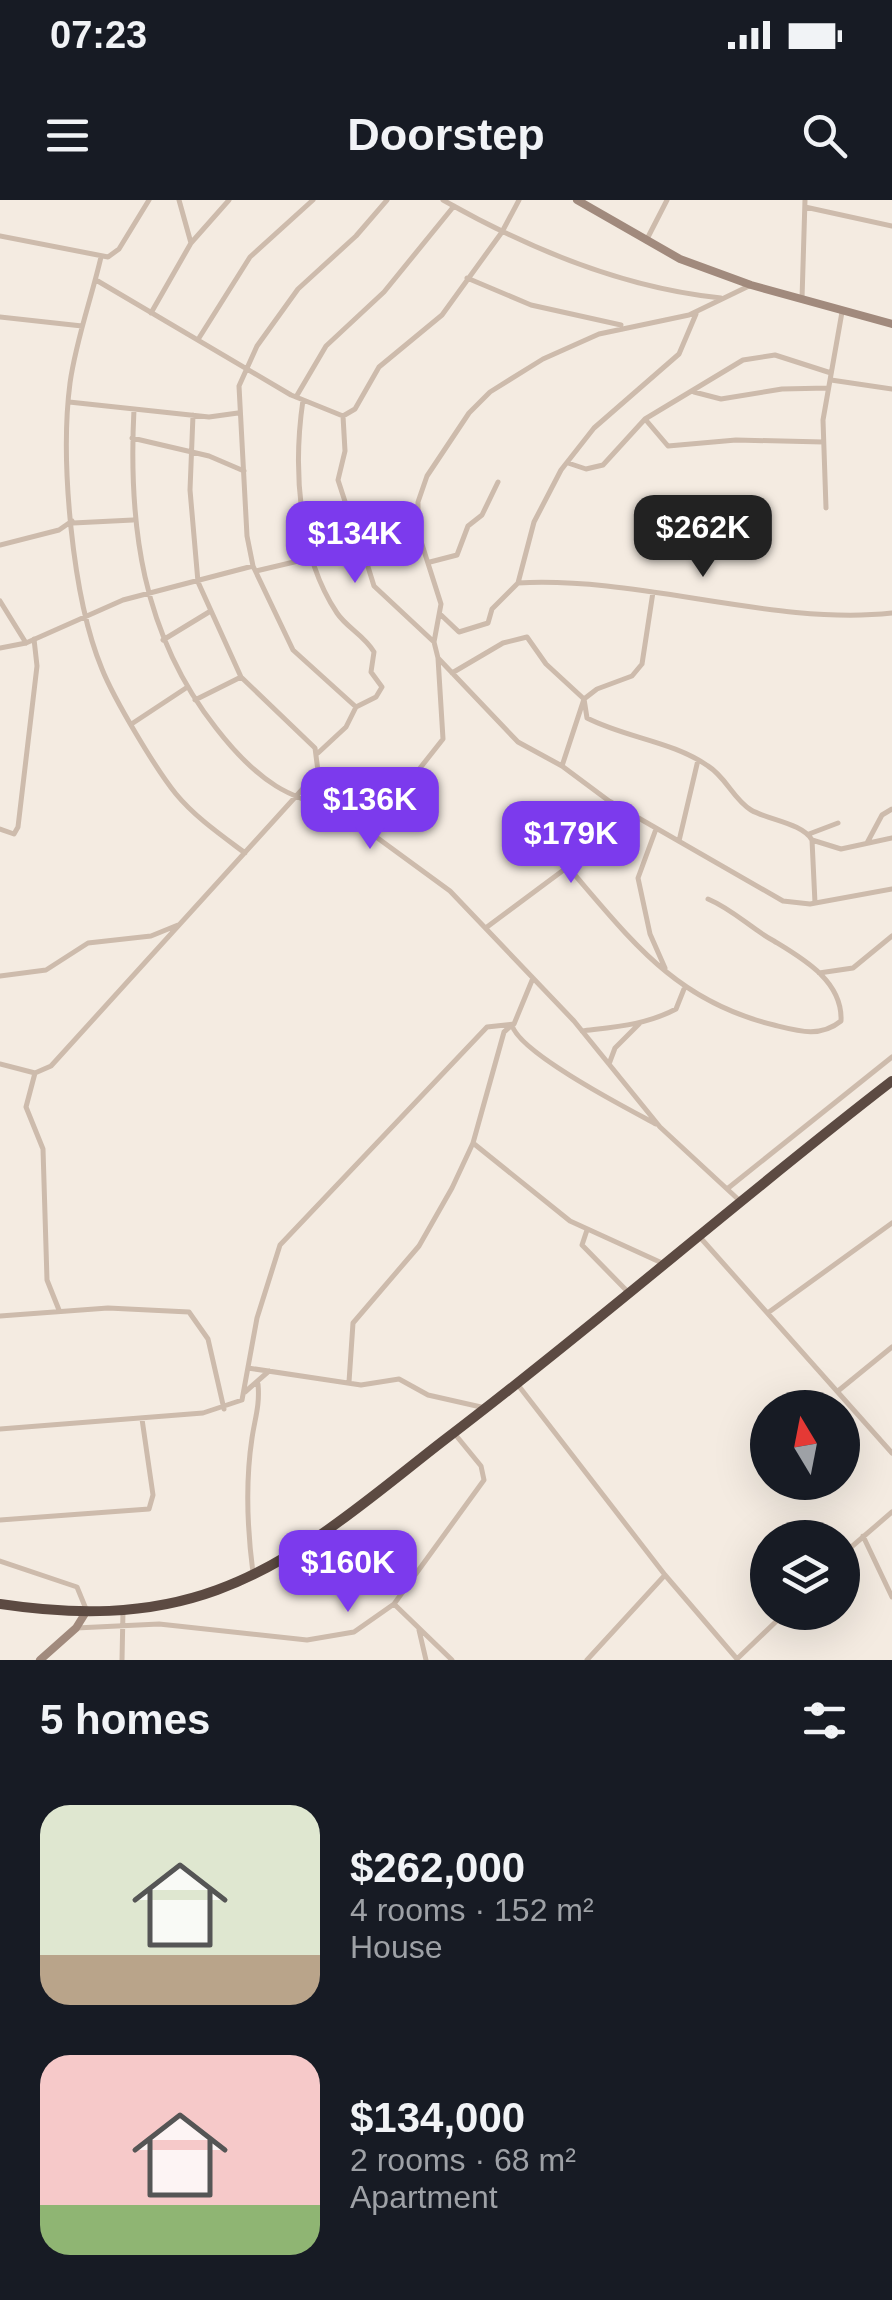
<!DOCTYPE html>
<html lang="en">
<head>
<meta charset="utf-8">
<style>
  :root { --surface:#171b24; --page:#242831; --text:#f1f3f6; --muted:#9ea1a6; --accent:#7c3aed }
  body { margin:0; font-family:Helvetica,sans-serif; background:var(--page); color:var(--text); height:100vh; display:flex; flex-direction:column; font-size:38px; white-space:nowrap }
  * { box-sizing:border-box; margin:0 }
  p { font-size:32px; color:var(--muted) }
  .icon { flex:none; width:55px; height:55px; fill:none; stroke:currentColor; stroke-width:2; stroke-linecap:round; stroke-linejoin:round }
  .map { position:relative; height:1460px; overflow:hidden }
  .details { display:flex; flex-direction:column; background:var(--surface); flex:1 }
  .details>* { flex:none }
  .needle { width:65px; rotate:350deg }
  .controls { position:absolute; left:750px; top:1190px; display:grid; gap:20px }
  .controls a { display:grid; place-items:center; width:110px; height:110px; border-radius:50%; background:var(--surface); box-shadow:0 10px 40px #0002; font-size:50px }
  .price { position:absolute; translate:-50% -85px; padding:0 22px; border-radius:20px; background:var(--accent); color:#fff; font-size:32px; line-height:65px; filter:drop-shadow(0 2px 5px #0008) }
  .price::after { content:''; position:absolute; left:50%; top:60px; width:30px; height:22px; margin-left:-15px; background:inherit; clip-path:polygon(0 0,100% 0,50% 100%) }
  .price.selected { background:#222; color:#fff }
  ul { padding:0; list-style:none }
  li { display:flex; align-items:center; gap:30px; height:250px; padding:0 40px }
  li span { display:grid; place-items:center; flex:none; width:280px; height:200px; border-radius:30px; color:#555 }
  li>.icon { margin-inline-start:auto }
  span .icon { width:120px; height:120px; fill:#fffc; stroke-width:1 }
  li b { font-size:42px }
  h2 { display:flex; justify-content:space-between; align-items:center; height:120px; padding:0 40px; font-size:42px }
  .status { display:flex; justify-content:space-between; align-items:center; height:70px; padding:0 50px; background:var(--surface); direction:ltr }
  .status svg { height:28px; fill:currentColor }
  header { display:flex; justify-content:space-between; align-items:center; height:130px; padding:0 40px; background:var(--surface); font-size:45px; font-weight:600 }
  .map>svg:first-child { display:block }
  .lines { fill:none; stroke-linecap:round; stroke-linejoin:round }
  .street { stroke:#cdbbac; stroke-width:5 }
  .secondary { stroke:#a18a7d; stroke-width:8 }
  .highway { stroke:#5c4a42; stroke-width:10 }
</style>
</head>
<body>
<div class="status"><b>07:23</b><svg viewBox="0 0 49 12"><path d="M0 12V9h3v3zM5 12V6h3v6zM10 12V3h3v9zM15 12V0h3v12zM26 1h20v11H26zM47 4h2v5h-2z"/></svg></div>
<header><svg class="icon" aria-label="menu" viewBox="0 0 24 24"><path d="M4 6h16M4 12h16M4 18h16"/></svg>Doorstep<svg class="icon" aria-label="search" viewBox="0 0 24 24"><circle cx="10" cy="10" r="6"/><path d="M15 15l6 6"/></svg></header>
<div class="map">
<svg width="892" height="1460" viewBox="0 0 892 1460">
  <rect width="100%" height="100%" fill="#f4ebe1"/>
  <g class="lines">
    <path class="street" d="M179,0L191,43
      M443,0C529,49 623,88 721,98
      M805,7L892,26
      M0,36L108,57L119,49L149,0
      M646,41L667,0
      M101,57C91,100 76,140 70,183C60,260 72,397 102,469C114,499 155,568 176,594C195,617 221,635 245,653
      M467,78L531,105L621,125
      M96,80L291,195L343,216L355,209L379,167L442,115L502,32L519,0
      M751,85L689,115L599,134L543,159L490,192L469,213L427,276L418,302V332L441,404L434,442L438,458L518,542L562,566L609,601L783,701L810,704L892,689
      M802,99L805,0
      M151,113L191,43L229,0
      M0,117L82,126
      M199,138L250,57L313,0
      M831,180L892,189
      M694,192L721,199L782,189L828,188
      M296,197L326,146L384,92L454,6
      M303,200C293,268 298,355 337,413C347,428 364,435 374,452L371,472L382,487L376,497L356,507
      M69,202L209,217L238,213
      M134,209C128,325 142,434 216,528C233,550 252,571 276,586C295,598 318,604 340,611
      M193,215L190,290L198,382L241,477L315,548L318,571L342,612L450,691L574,821L660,927L740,1001
      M343,216L345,251L338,280L351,320
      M645,219L668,246L736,240L823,242
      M132,238L209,256L244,271
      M568,263L586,269L603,265L645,219L743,160L775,155L831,173
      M826,308L823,220L842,112
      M305,322H354L374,386L434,442
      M73,323L133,320
      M0,345L59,330L72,321
      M366,354L384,356L418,332
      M430,362L457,355L468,326L482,315L498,282
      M256,371L311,358
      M518,383C640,376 773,426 892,413
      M0,401L26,443
      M440,414L459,432L488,423L492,409L518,383L534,322L561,270L594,228L679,154L696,114
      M163,440L209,412
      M0,448L26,443L123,400L253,366
      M452,473L503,443L527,437L546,464L584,499L587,518C626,538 672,541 708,566C726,577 733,599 751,610C768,620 802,623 812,640
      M195,500L241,477
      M133,523L186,488
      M318,553L346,527L356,507L293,450L253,366L247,336L239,186L257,146L298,89L356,36L387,0
      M562,566L584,499L597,489L632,476L642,464L653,392
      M354,618L413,577L443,539L438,458
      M0,629L14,634L18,627L37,466L34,439
      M656,629L638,678L650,734L665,768
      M809,634L838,623
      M679,641L698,560
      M867,643L882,615L892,609
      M568,667C632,741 675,801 774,825C798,831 820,838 841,821C843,781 802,758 774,741C750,728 734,710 708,699
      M815,703L812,640L841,649L892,638
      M487,727L573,663L609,601
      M819,773L853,768L892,736
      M0,776L46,770L88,743L151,736L178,725
      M582,831C614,827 646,825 676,809L684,789
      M0,864L35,873L51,866L318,572
      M609,864L615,848L639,824
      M35,873L26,907L43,949L47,1080L59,1110
      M473,943L570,1021L662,1063
      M727,989L892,857
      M587,1030L582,1045L628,1092
      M698,1035L892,1253
      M769,1112L892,1023
      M0,1116L108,1108L189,1112L208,1139L224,1209
      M248,1168L361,1185L399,1179L428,1195L481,1207
      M349,1182L353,1123L419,1046L452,988L473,943L504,832L512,825C519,853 628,909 656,924
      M518,1185L665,1375L737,1459
      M838,1191L892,1147
      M245,1192L269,1171
      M0,1229L203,1213L242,1200L257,1118L280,1045L487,827L514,824L533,778
      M0,1320L149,1309L153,1295L142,1219
      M863,1336L892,1397
      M842,1355L892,1312
      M0,1361L77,1387L86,1409
      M253,1373C247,1327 245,1284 252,1238C255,1218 260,1205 258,1184
      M394,1404L452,1460
      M76,1428L159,1424L307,1440L354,1432L394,1404L484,1280L481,1266L454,1233
      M419,1430L426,1460
      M738,1458L786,1412
      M122,1460L123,1411
      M587,1460L665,1375"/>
    <path class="secondary" d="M577,0L680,59L751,85L892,124
      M40,1460L76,1428L86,1412"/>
    <path class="highway" d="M0,1404C73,1415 146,1416 217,1390C302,1359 372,1296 443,1241C596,1125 740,998 892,881"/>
  </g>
</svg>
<div class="controls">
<a><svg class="needle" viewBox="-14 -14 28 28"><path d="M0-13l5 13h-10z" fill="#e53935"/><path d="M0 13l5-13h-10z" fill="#9ea1a6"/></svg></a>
<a><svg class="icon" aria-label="layers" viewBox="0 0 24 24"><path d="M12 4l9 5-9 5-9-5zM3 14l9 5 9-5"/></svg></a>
</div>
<b class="price selected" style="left:703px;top:380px">$262K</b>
<b class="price" style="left:355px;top:386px">$134K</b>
<b class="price" style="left:370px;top:652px">$136K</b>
<b class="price" style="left:571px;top:686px">$179K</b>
<b class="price" style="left:348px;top:1415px">$160K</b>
</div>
<section class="details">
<h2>5 homes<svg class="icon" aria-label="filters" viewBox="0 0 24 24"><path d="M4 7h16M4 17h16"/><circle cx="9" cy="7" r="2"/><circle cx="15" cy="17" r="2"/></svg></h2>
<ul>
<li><span style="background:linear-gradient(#dfe7d0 75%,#b9a48a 0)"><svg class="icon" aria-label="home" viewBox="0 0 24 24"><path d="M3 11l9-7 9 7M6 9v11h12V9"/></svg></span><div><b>$262,000</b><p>4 rooms · 152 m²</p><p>House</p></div></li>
<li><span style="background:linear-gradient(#f6c9c9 75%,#8fb573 0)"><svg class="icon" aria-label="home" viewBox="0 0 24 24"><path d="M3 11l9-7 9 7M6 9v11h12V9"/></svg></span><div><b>$134,000</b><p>2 rooms · 68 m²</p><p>Apartment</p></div></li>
</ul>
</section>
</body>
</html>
